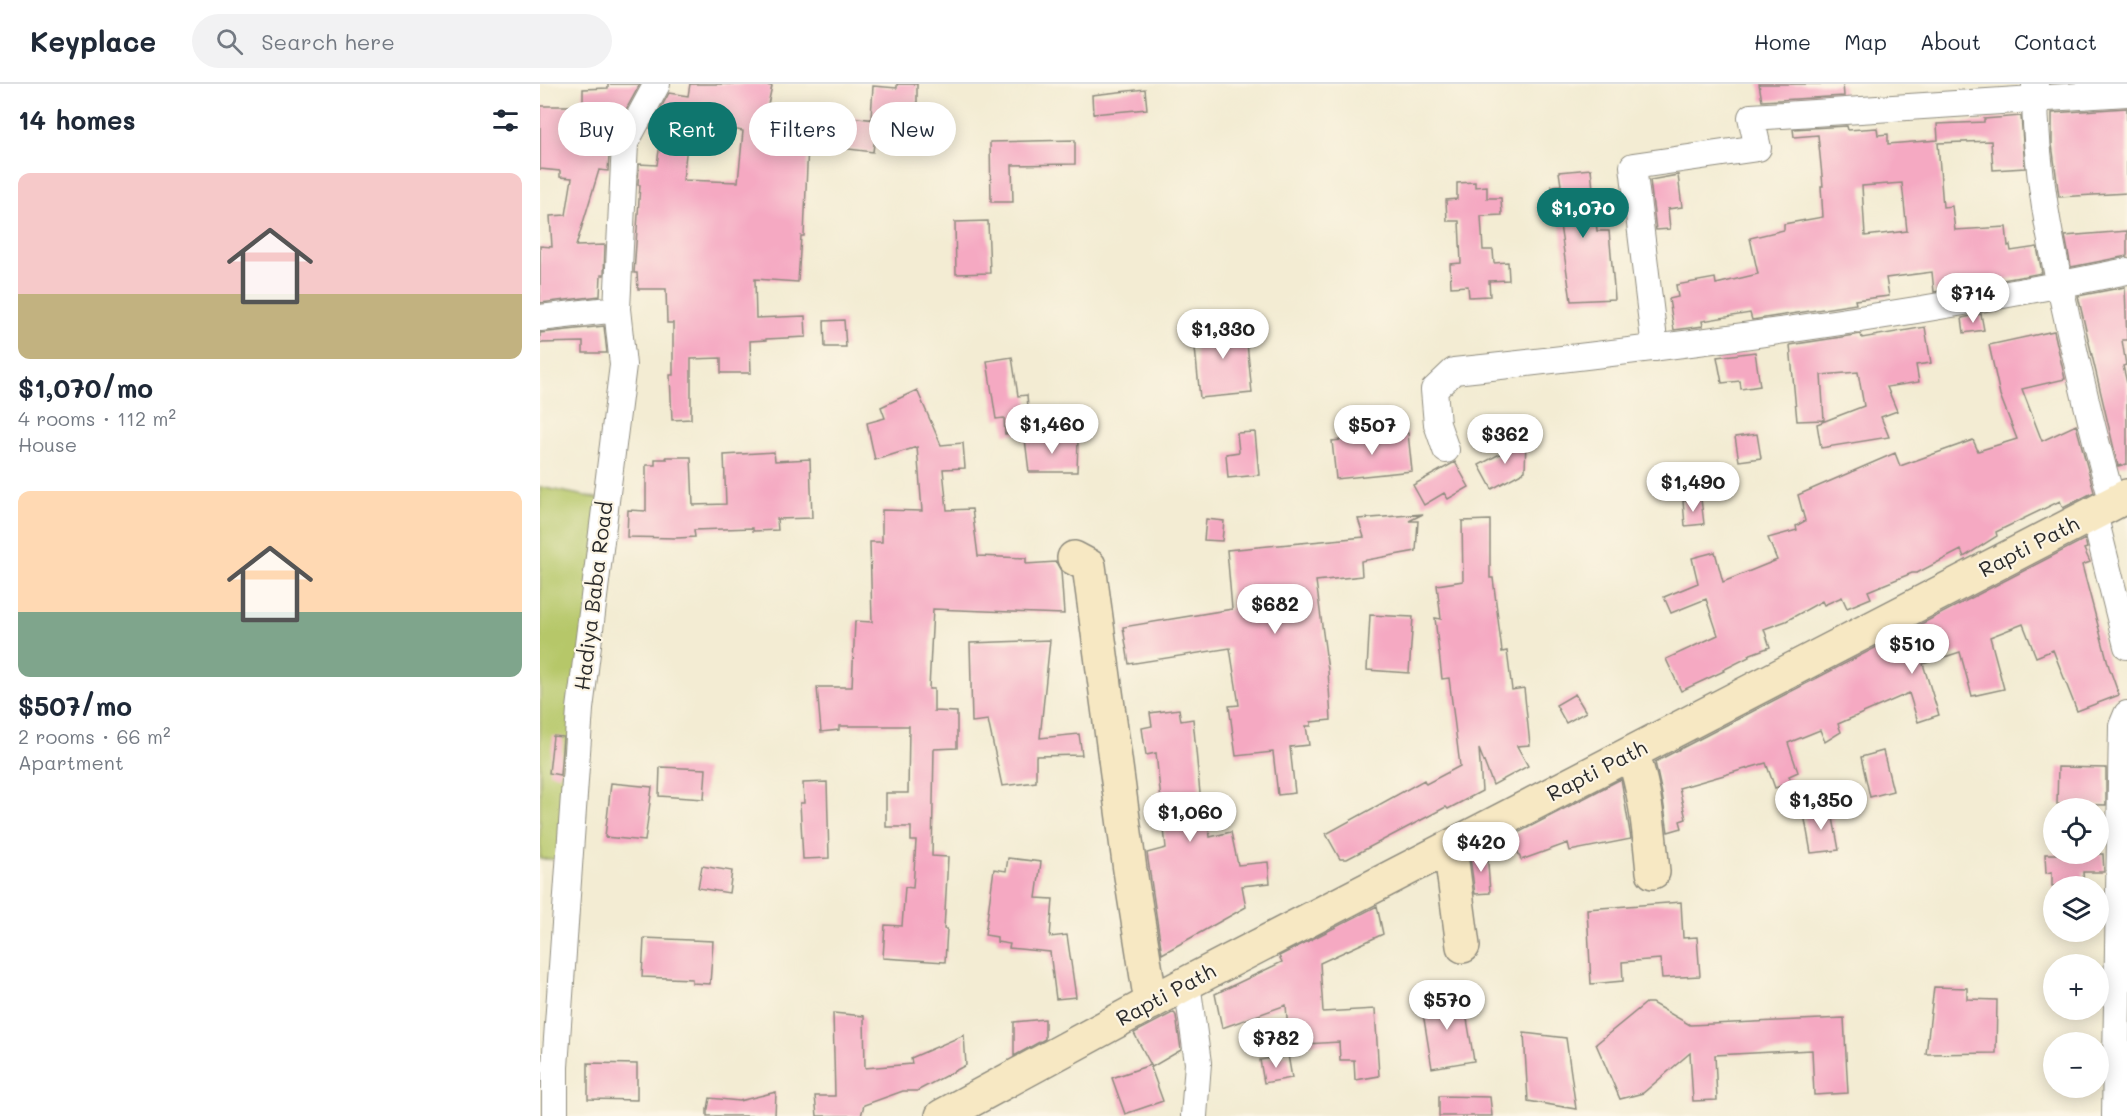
<!DOCTYPE html>
<html lang="en">
<head>
<meta charset="utf-8">
<style>
  :root { --surface:#fff; --page:#f2f2f3; --text:#1f2937; --muted:#747a83; --line:#e0e1e3; --accent:#0f766e }
  body { margin:0; font-family:Mali,sans-serif; background:var(--page); color:var(--text); height:100vh; display:flex; flex-direction:column; font-size:22px; white-space:nowrap }
  * { box-sizing:border-box; margin:0 }
  p { font-size:20px; color:var(--muted) }
  .icon { flex:none; width:33px; height:33px; fill:none; stroke:currentColor; stroke-width:2; stroke-linecap:round; stroke-linejoin:round }
  .map { position:relative; flex:1; overflow:hidden }
  .panel { display:flex; flex-direction:column; background:var(--surface); width:540px }
  .panel>* { flex:none }
  .guide { position:absolute; left:18px; top:18px; width:570px; height:54px; display:flex; gap:12px }
  .buttons { position:absolute; left:1503px; top:714px; display:grid; gap:12px }
  .buttons a { display:grid; place-items:center; width:66px; height:66px; border-radius:50%; background:var(--surface); box-shadow:0 3px 15px #0003; font-size:30px }
  .price { position:absolute; translate:-50% -51px; padding:0 14px; border-radius:21px; background:#fff; color:#222; font-size:20px; line-height:39px; filter:drop-shadow(0 2px 3px #0008) }
  .price::after { content:''; position:absolute; left:50%; top:36px; width:18px; height:14px; margin-left:-9px; background:inherit; clip-path:polygon(0 0,100% 0,50% 100%) }
  .price.on { background:var(--accent); color:#fff }
  ul { padding:0; list-style:none }
  li { display:grid; align-content:center; gap:12px; height:318px; padding:0 18px }
  li span { display:grid; place-items:center; height:186px; border-radius:12px; color:#555 }
  li>.icon { margin-inline-start:auto }
  span .icon { width:108px; height:108px; fill:#fffc; stroke-width:1 }
  li b { font-size:26px }
  h2 { display:flex; justify-content:space-between; align-items:center; height:72px; padding:0 18px; font-size:26px }
  .tag { padding:0 21px; border-radius:27px; background:var(--surface); box-shadow:0 3px 15px #0003; font-size:21px; line-height:54px }
  .tag.on { background:var(--accent); color:#fff }
  header { display:flex; align-items:center; gap:36px; box-sizing:border-box; height:84px; padding:0 30px; background:var(--surface); border-bottom:2px solid var(--line) }
  header strong { font-size:28px }
  nav { display:flex; gap:33px; margin-inline-start:auto; font-size:21px }
  .search { width:420px; height:54px; background:var(--page); display:flex; align-items:center; gap:15px; box-sizing:border-box; padding:0 21px; border-radius:33px; color:var(--muted); font-size:22px }
  main { display:flex; flex:1; min-height:0 }
  .map>svg:first-child { display:block }
  .green { fill:#b6c769; stroke:#70794a; stroke-width:1.5 }
  .building { fill:#f5a9c2; fill-rule:evenodd }
  .lines { fill:none; stroke-linecap:round; stroke-linejoin:round }
  .street-casing { stroke:#8f8c7f; stroke-width:28 }
  .secondary-casing { stroke:#8f8c7f; stroke-width:36 }
  .street { stroke:#fff; stroke-width:26 }
  .secondary { stroke:#f7e8c3; stroke-width:33 }
  .labels { text-anchor:middle; stroke-width:4.5; stroke-linejoin:round; paint-order:stroke }
  .street-label { font-size:21px; fill:#2b2b2b; stroke:#fcf5e5 }
</style>
</head>
<body>
<header>
<strong>Keyplace</strong>
<div class="search"><svg class="icon" aria-label="search" viewBox="0 0 24 24"><circle cx="10" cy="10" r="6"/><path d="M15 15l6 6"/></svg>Search here</div>
<nav><a>Home</a><a>Map</a><a>About</a><a>Contact</a></nav>
</header>
<main>
<section class="panel">
<h2>14 homes<svg class="icon" aria-label="filters" viewBox="0 0 24 24"><path d="M4 7h16M4 17h16"/><circle cx="9" cy="7" r="2"/><circle cx="15" cy="17" r="2"/></svg></h2>
<ul>
<li><span style="background:linear-gradient(#f6c9c9 65%,#c2b280 0)"><svg class="icon" aria-label="home" viewBox="0 0 24 24"><path d="M3 11l9-7 9 7M6 9v11h12V9"/></svg></span><div><b>$1,070/mo</b><p>4 rooms · 112 m²</p><p>House</p></div></li>
<li><span style="background:linear-gradient(#ffd9b3 65%,#7fa58c 0)"><svg class="icon" aria-label="home" viewBox="0 0 24 24"><path d="M3 11l9-7 9 7M6 9v11h12V9"/></svg></span><div><b>$507/mo</b><p>2 rooms · 66 m²</p><p>Apartment</p></div></li>
</ul>
</section>
<div class="map">
<svg width="1587" height="1032" viewBox="0 0 1587 1032">
  <rect width="100%" height="100%" fill="#fcf5e5"/>
  <filter id="ink" filterUnits="userSpaceOnUse"><feTurbulence type="fractalNoise" baseFrequency=".0167" numOctaves="2"/><feDisplacementMap in="SourceGraphic" scale="12" xChannelSelector="R" yChannelSelector="G"/><feConvolveMatrix kernelMatrix="1 2 1 2 8 2 1 2 1" color-interpolation-filters="sRGB"/></filter>
  <filter id="wash" filterUnits="userSpaceOnUse"><feTurbulence type="fractalNoise" baseFrequency=".008" numOctaves="4" result="noise"/><feDisplacementMap in="SourceGraphic" scale="24" xChannelSelector="R" yChannelSelector="G"/><feGaussianBlur stdDeviation="1.35" result="paint"/><feColorMatrix in="noise" values="0 0 0 0 0 0 0 0 0 0 0 0 0 0 0 0 0 1.4 0 .05"/><feComposite in="paint" operator="in"/></filter>
  <g filter="url(#wash)">
    <rect width="100%" height="100%" fill="#f3ecd3"/>
    <path class="green" d="M0,403L66,416L29,776L0,775Z"/>
    <g id="blocks">
      <path class="building" d="M68,0H100L77,42H71L68,87L59,86L36,162L65,161L64,191H61L60,212L0,219V162L12,163L10,132L26,131L32,94L20,93V87L0,85V22H43V5L68,4Z
        M150,0H219L232,2L224,39L298,42L299,32L337,36L333,68L268,60L265,128L264,152H261L258,198L215,195L216,234L265,232L266,253L226,255V256L210,257L211,289H181V274L151,275V335L132,336L130,291H133V239H127L126,205H98L97,189H94L100,101H98L99,80L117,81L122,44H110L129,9L148,12ZM154,38L203,47L198,98L143,96L149,45L153,46Z
        M357,0H377V34H331L333,2L357,4Z
        M1219,0H1303L1304,12L1222,17Z
        M605,5L607,25L553,30L552,11Z
        M1587,24V109L1519,113L1512,60V29Z
        M1481,32L1485,84L1453,86L1451,57L1398,59L1403,123L1412,122L1415,146L1466,143L1468,162L1470,161L1471,167L1497,163L1502,189L1394,208L1392,188L1346,194L1349,212L1315,216L1316,220L1212,236L1210,229L1162,237L1163,242L1134,246L1129,215L1138,213L1136,201L1175,194L1176,200L1218,190L1210,154L1244,146V140L1283,133L1281,102H1283L1278,51L1254,53L1253,45L1307,42L1308,46L1337,44L1338,51L1348,50V60L1398,56L1397,40L1444,38V35ZM1362,99L1367,147L1325,152L1322,102Z
        M535,56V80L472,81L473,118H451L450,58Z
        M1051,85L1057,147H1069L1075,215L1031,217L1018,127L1017,124H1014L1012,102L1021,101L1019,88Z
        M1138,91L1142,123L1128,125L1130,145L1116,146L1110,96Z
        M935,98V103L947,102V114H961L962,131L941,132L943,166H953L954,179L968,178L969,196L949,197L950,212L929,213L928,202L911,203L910,180L921,179L919,137H907L906,116L917,115V99Z
        M448,137L450,189L416,190L415,138Z
        M1587,147V172L1531,183L1525,152Z
        M1585,203L1587,256H1582L1586,281L1583,282L1587,299V380L1578,382L1538,212Z
        M1441,230L1444,246L1424,249L1422,234Z
        M304,236L306,263H285L284,237Z
        M705,239L712,309L660,314L653,244Z
        M64,242L67,269H43V258L0,259V249Z
        M1385,243L1391,279L1376,281L1379,298L1347,303L1357,327L1341,333L1349,353L1281,364L1277,340L1324,322L1318,288L1281,291L1284,336L1257,337L1250,261L1321,250L1322,254Z
        M1514,247L1525,295L1482,305L1502,357L1536,341L1554,408L1523,424L1520,417L1456,448L1457,452L1424,473L1421,466L1377,489H1372L1328,507L1331,514L1307,524L1302,513L1284,521L1282,517L1246,537L1224,545L1230,563L1208,571L1209,573L1183,586L1184,587L1141,607L1126,575L1178,551L1166,515L1131,529L1124,513L1158,499L1152,474L1175,468L1183,498L1237,476L1228,454L1257,446L1256,442L1265,437L1258,411L1355,369L1360,382L1433,356L1438,367L1477,355L1460,311L1449,261Z
        M1215,268L1220,302L1201,305L1200,297L1182,299L1177,273Z
        M472,273L478,312L487,311L490,348L465,350L464,334L456,335L447,277Z
        M377,306L401,361L423,359L425,384L403,385L407,426L432,425L438,472L486,474V480L516,478L521,487L524,530L393,525L389,605H394V627L417,628V664L394,665L392,772L408,773L404,845H407L405,878L343,874L345,841L362,842L365,803L373,804L376,757H371V743H346V709H368L369,642H299V646L281,648L277,603H312L315,537L332,538L330,458H342V426L382,427L377,363L335,376L327,339L345,334L341,323Z
        M715,348L719,391L688,394L686,370L699,368L697,349Z
        M868,349L872,387L796,395L792,357Z
        M1217,350L1221,374L1199,377L1195,353Z
        M485,355H538L537,388H489Z
        M986,356L985,387L952,405L939,381Z
        M234,368L235,377L270,375L272,434L237,435L238,446L213,447V444L154,446L155,453L137,454L87,453L88,426L106,427V381H115V375H127L126,373H151L153,421L186,420L184,371Z
        M915,378L929,403L908,415L904,409L884,421L873,401Z
        M1161,415L1164,440L1145,442L1143,417Z
        M883,430L869,437H878L876,467L821,477L822,492L776,497L788,586L791,636L771,638V642H766L769,661L750,663L755,709L738,711L733,668L696,672L689,622L699,621L690,564L589,580L583,543L692,525L687,466L824,453L818,435Z
        M666,435L684,437L682,457L664,456Z
        M950,436V494H953L962,568L967,567L972,606L984,604L990,661L977,662L988,682L953,701L939,665L942,707L908,725L906,723L807,775H800L786,750L884,696L886,700L920,682L909,594L902,595L895,534L901,535L897,501L923,497L922,437Z
        M1545,455L1547,464L1544,465L1550,478L1542,481L1569,583L1579,611L1537,627L1513,566L1496,573L1483,540L1450,553L1464,605L1432,612L1420,568L1383,580L1399,631L1378,638L1369,609L1298,640L1301,648L1285,658L1280,646L1248,659L1258,688L1249,692L1252,698L1235,704L1226,679L1139,704L1146,735L1140,737L1142,744L1128,748L1122,710L1115,678Z
        M830,531L873,533L869,589L827,586Z
        M510,556L500,654L539,650L542,671L496,672V698L462,702L448,636L432,638L430,559Z
        M1035,610L1046,628L1026,639L1016,621Z
        M639,625L641,637L653,635L661,720H666L670,753L691,748L698,781L728,778L730,799L702,802L706,823L622,870L607,769L626,764L616,669L606,671L602,644L612,642L610,629Z
        M13,652L23,653L20,691L9,689Z
        M1343,667L1353,707L1330,713L1321,673Z
        M120,683L166,685L164,715L119,712Z
        M1518,683L1566,684V721L1517,720Z
        M1081,695L1091,755L1030,767L1028,759L981,776L972,752Z
        M287,698L289,774L263,775L260,719H264L263,699Z
        M71,699L112,703L105,757L65,753Z
        M1291,723L1299,766L1271,769L1264,730Z
        M947,765L950,809L935,810L930,773Z
        M1505,770H1563L1564,788H1543L1544,802H1512V788L1506,789Z
        M468,774L501,778L496,814L513,815L510,853L527,851L536,913L516,915L510,868L469,864L470,860L457,858V853L445,851L454,785L466,787Z
        M162,782L192,787L189,809L158,804Z
        M1141,818L1143,854L1157,853L1160,892L1122,894L1120,875L1082,878L1083,897L1051,900L1047,825Z
        M837,822L843,850L780,879L783,928L835,925L839,992L815,996L814,976H800L799,958L749,961L746,921L682,944L675,910L742,878L739,872Z
        M104,854L173,857L170,900L152,899V895L102,893Z
        M1394,903L1427,904V915L1457,916L1456,969L1386,970Z
        M923,911L934,977L892,984L881,917Z
        M1106,919H1112L1150,941L1304,934L1308,1009L1274,1011L1272,966L1175,971L1177,1016L1153,1017L1150,969L1103,1009L1080,1015L1056,960Z
        M634,928L636,932L641,966L612,983L594,949Z
        M293,929L324,932L325,984L372,980L371,974L424,951L426,981L377,1007H363L324,1021L321,1032H277L275,1012H295Z
        M505,935V955L474,972V938Z
        M984,949L1026,954L1036,1025L988,1017Z
        M748,971L752,994L724,999L720,976Z
        M48,979L97,980V1016L48,1015Z
        M610,981L623,1017L585,1030L572,994Z
        M236,1008L235,1032H167V1025H168L170,1014L199,1017Z
        M899,1012L950,1013L952,1032H899Z"/>
    </g>
  </g>
  <g filter="url(#ink)">
    <use href="#blocks" fill-opacity="0" stroke="#8f8c7f" stroke-width="1.5"/>
    <g class="lines">
      <defs>
        <path id="street" d="M1495,0C1494,82 1511,163 1529,243C1542,302 1556,361 1573,419
          M0,234L77,225
          M1115,264L1093,82L1218,64L1211,33L1587,9
          M906,366L897,340L894,306L914,287C1139,263 1365,233 1587,187
          M1554,430L1587,562
          M647,899L658,979L654,1032
          M15,1032V983L40,625L83,281L77,225L85,59L117,0
          M1575,1032L1582,642L1587,630"/>
        <path id="secondary" d="M534,474L549,482L590,786L611,919
          M1092,669C1106,707 1109,748 1113,788
          M910,763L923,862
          M402,1032L647,899L1587,412"/>
      </defs>
      <use href="#street" class="street-casing"/>
      <use href="#secondary" class="secondary-casing"/>
      <use href="#street" class="street"/>
      <use href="#secondary" class="secondary"/>
    </g>
  </g>
  <g class="labels">
    <g class="street-label">
      <text transform="translate(1489 463) rotate(-27)" y="7">Rapti Path</text>
      <text transform="translate(54 512) rotate(-83)" y="7">Hadiya Baba Road</text>
      <text transform="translate(1057 687) rotate(-27)" y="7">Rapti Path</text>
      <text transform="translate(626 911) rotate(-28)" y="7">Rapti Path</text>
    </g>
  </g>
</svg>
<div class="buttons">
<a><svg class="icon" aria-label="locate" viewBox="0 0 24 24"><circle cx="12" cy="12" r="6"/><path d="M12 2v4M12 18v4M2 12h4M18 12h4"/></svg></a>
<a><svg class="icon" aria-label="layers" viewBox="0 0 24 24"><path d="M12 4l9 5-9 5-9-5zM3 14l9 5 9-5"/></svg></a>
<a>+</a>
<a>−</a>
</div>
<b class="price on" style="left:1043px;top:155px">$1,070</b>
<b class="price" style="left:1433px;top:240px">$714</b>
<b class="price" style="left:683px;top:276px">$1,330</b>
<b class="price" style="left:512px;top:371px">$1,460</b>
<b class="price" style="left:832px;top:372px">$507</b>
<b class="price" style="left:965px;top:381px">$362</b>
<b class="price" style="left:1153px;top:429px">$1,490</b>
<b class="price" style="left:735px;top:551px">$682</b>
<b class="price" style="left:1372px;top:591px">$510</b>
<b class="price" style="left:1281px;top:747px">$1,350</b>
<b class="price" style="left:650px;top:759px">$1,060</b>
<b class="price" style="left:941px;top:789px">$420</b>
<b class="price" style="left:907px;top:947px">$570</b>
<b class="price" style="left:736px;top:985px">$782</b>
<div class="guide">
<a class="tag">Buy</a>
<a class="tag on">Rent</a>
<a class="tag">Filters</a>
<a class="tag">New</a>
</div>
</div>
</main>
</body>
</html>
